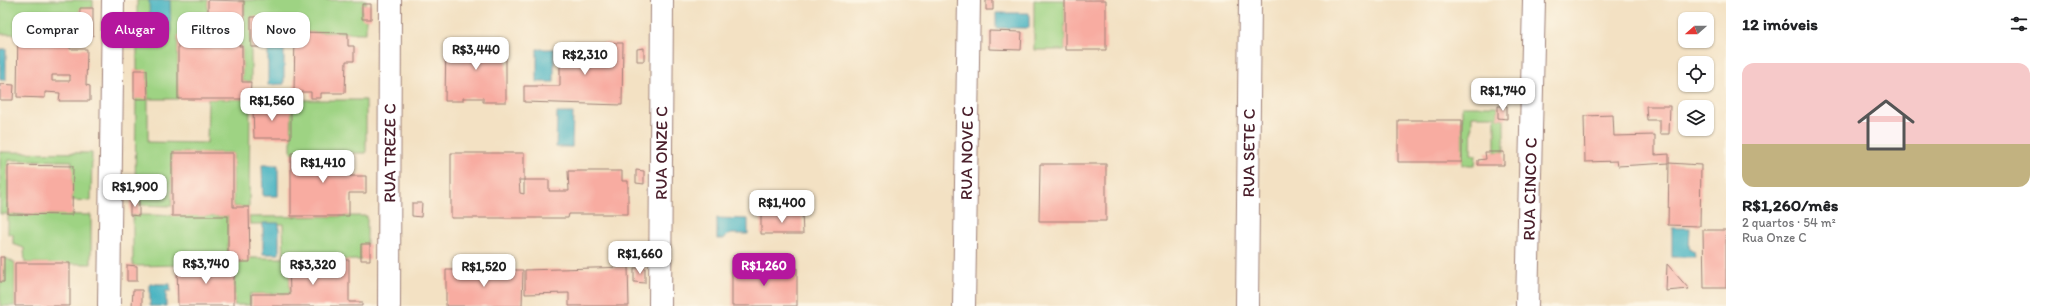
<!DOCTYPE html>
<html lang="pt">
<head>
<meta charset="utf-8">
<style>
  :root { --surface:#fff; --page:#f6f6f6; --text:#202124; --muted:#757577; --line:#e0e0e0; --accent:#b5179e }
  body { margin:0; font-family:Itim,sans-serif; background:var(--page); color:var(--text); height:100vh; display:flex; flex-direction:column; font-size:15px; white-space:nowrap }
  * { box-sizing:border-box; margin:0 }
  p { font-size:13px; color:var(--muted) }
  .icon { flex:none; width:22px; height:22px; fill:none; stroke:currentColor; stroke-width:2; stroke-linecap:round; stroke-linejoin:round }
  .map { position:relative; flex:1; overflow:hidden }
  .panel { display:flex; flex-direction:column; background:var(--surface); width:320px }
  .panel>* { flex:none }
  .top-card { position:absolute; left:12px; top:12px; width:380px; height:36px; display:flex; gap:8px }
  .needle { width:26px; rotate:249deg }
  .controls { position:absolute; left:1678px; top:12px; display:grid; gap:8px }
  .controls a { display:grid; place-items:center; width:36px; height:36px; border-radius:8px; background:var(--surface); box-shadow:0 1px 3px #0004; font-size:20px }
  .price { position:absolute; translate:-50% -34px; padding:0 9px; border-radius:8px; background:#fff; color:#222; font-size:13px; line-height:26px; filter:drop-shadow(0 1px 2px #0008) }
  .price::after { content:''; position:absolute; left:50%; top:24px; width:12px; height:9px; margin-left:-6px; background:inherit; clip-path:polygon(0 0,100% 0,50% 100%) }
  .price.active { background:var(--accent); color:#fff }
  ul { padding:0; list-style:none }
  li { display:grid; align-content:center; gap:8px; height:212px; padding:0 16px }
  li+li { border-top:1px solid var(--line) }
  li span { display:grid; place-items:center; height:124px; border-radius:12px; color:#555 }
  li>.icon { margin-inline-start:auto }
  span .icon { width:72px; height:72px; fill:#fffc; stroke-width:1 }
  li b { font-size:17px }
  h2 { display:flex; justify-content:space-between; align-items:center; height:48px; padding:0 16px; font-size:17px }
  .chip { padding:0 14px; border-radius:12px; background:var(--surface); box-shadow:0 1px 3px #0004; font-size:14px; line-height:36px }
  .chip.active { background:var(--accent); color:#fff }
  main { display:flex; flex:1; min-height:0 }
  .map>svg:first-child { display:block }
  .green { fill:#9ed383; stroke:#747957 }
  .water { fill:#44b2c1; stroke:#476876 }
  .building { fill:#f8aca1; fill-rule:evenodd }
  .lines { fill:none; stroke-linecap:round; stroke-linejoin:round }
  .minor-casing { stroke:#9e8077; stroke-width:24 }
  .minor { stroke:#fff; stroke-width:22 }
  .labels { text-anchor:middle; stroke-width:4; stroke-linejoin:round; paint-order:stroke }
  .street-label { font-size:17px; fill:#4a1f2b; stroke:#fcf5e5 }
</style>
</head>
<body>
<main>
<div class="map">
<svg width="1726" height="306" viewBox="0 0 1726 306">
  <rect width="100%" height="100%" fill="#fcf5e5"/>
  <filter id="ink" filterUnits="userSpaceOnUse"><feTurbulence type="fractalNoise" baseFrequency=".025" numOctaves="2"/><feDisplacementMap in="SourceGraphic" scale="8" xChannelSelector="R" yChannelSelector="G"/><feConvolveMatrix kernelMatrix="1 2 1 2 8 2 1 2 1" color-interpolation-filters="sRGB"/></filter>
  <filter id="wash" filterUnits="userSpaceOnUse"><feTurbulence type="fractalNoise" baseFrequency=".012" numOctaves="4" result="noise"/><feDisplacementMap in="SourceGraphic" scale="16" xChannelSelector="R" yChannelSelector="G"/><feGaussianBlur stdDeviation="0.9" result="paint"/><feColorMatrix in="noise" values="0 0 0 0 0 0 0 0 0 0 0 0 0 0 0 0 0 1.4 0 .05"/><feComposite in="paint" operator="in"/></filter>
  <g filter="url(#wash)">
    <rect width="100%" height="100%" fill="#f3e1c3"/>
    <path class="green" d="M0,0H93V8L80,9L79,36H71L70,26L18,25V34H0Z
      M137,0H208V35L178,36V99H148V142L207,143L208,99H250L249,207H233V153H172V206L139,205V201H135L136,98H148L147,71L137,70Z
      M238,0H366V4H362V18L366,19V33L264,32V18H251V82H242V46H239V30H244V1Z
      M1034,0H1065V50H1034Z
      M291,100H366V153H291Z
      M1462,106H1498V118L1504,119V152H1495V116H1472L1471,154L1476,155L1475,165H1462Z
      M0,152L92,153L91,201L72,200V161L9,160L8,165V214L91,215V264L25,263L24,248L13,244V234H8V214H0Z
      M133,215L228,216V262L250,258H284L283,224H250L249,217L367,216V244L361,245V260L289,261L290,294H250V305H234V264L133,266Z
      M4,257L15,263V306H0V282H4Z"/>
    <path class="water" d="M149,0H170L171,35L150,34Z
      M996,13H1029V28H996Z
      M268,48H284V84L268,85Z
      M0,49H6V80H0Z
      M537,49H554V82H537Z
      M557,113H573L572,147H556Z
      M262,165H278V196H263Z
      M717,218L748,219V234H728L724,239H717Z
      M263,223H279V254H263Z
      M1672,228H1690L1689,248L1694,251L1695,257H1672Z
      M150,284H170L171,291H166V306H150Z"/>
    <g id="blocks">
      <path class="building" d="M208,0L244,1V30H239V46H242V82H251L250,99H178V35H208Z
        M986,0H993V10H986Z
        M1065,0H1106V50H1065Z
        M362,4H371V19H362Z
        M80,8H93V36H79Z
        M251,17H264V47H251Z
        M18,25L70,26V49H87L86,85L90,86V101H59L60,93L45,92V98L17,97ZM52,75H70V81H52Z
        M989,31L1022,32L1021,50L989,49Z
        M295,32L348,33V46H354V61H346L345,93H321V98H311V92H294Z
        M446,40L506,41V102H483V98H463V101H445Z
        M560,43H623L622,105L524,102V86H560Z
        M644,48V61H637V49Z
        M134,70H147L148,99H134Z
        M0,84L14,85L13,100H0Z
        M253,106H291V138H254Z
        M1498,106H1507V119L1498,118Z
        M1646,106H1670L1669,134H1660V120H1647Z
        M1613,115L1614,136L1655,135V155L1669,154V163L1618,166L1617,161L1585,162L1584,116Z
        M1398,120H1462V162H1398Z
        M1485,152H1504V165H1478V160L1486,159Z
        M172,153H233V207H249L250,262H228V216H172Z
        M291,153H349V176H366V193H349V216H291Z
        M451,153H524V180H549V191H569L568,171H622V181H628V214H569L568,218H451ZM519,180H524V194L520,193Z
        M1669,163L1701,165L1700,226L1668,225Z
        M1040,164H1106V221H1039Z
        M8,165L73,166L72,215L8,214Z
        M636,170L644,171V184L636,183Z
        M130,201H139V216L130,215Z
        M412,203H422L421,217L412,216Z
        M802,212L803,234H761V214Z
        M1703,230H1726V288H1704Z
        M361,244H370V260H361Z
        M634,251H645V265H634Z
        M0,257H4V282H0Z
        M349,260V302H362V306H252V294H290L289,261Z
        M15,263H70V306H15Z
        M234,263V306H178L177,264Z
        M1667,264L1689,289L1666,291Z
        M127,265L137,266V281H127Z
        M628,267L629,306H569V293L525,294V270Z
        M634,268H645V283L634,282Z
        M732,268H797V306H732Z
        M446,270H523L522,306H446Z
        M133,290H142V306H132Z"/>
    </g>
  </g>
  <g filter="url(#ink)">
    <use href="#blocks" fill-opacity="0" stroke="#9e8077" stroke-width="1"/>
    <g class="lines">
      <defs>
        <g id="minor">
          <path d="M109,306L113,0"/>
          <path id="s1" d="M389,306L390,0"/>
          <path id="s2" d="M660,306L662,0"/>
          <path id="s3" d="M964,306L969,0"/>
          <path id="s4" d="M1247,306L1250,0"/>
          <path id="s5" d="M1527,306L1534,0"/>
        </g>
      </defs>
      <use href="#minor" class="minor-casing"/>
      <use href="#minor" class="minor"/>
    </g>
  </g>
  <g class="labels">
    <g class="street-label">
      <text dy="6" stroke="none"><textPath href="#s1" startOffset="153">RUA TREZE C</textPath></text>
      <text dy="6" stroke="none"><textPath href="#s2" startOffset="153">RUA ONZE C</textPath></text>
      <text dy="6" stroke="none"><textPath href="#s3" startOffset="153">RUA NOVE C</textPath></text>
      <text dy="6" stroke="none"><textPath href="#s4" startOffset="153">RUA SETE C</textPath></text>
      <text dy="6" stroke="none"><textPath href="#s5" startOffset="117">RUA CINCO C</textPath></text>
    </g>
  </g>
</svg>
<div class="controls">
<a><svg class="needle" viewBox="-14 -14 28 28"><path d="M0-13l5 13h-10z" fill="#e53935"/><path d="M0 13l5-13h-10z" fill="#757577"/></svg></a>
<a><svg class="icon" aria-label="locate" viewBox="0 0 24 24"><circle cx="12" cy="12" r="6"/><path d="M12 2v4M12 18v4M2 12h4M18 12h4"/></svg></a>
<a><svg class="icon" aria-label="layers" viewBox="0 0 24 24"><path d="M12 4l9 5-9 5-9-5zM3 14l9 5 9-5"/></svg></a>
</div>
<b class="price" style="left:476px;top:71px">R$3,440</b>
<b class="price" style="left:585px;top:76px">R$2,310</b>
<b class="price" style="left:1503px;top:112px">R$1,740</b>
<b class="price" style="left:272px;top:122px">R$1,560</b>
<b class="price" style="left:323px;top:184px">R$1,410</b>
<b class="price" style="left:135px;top:208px">R$1,900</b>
<b class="price" style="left:782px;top:224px">R$1,400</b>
<b class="price" style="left:640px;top:275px">R$1,660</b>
<b class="price" style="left:206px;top:285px">R$3,740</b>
<b class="price" style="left:313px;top:286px">R$3,320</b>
<b class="price active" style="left:764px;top:287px">R$1,260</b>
<b class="price" style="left:484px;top:288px">R$1,520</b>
<div class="top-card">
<a class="chip">Comprar</a>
<a class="chip active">Alugar</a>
<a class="chip">Filtros</a>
<a class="chip">Novo</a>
</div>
</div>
<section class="panel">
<h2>12 imóveis<svg class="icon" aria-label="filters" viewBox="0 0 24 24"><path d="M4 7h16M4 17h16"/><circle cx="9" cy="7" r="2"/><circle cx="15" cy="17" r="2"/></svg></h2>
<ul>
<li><span style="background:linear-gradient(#f6c9c9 65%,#c2b280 0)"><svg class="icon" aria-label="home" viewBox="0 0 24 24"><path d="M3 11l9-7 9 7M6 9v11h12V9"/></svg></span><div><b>R$1,260/mês</b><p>2 quartos · 54 m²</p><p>Rua Onze C</p></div></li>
</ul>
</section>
</main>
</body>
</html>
